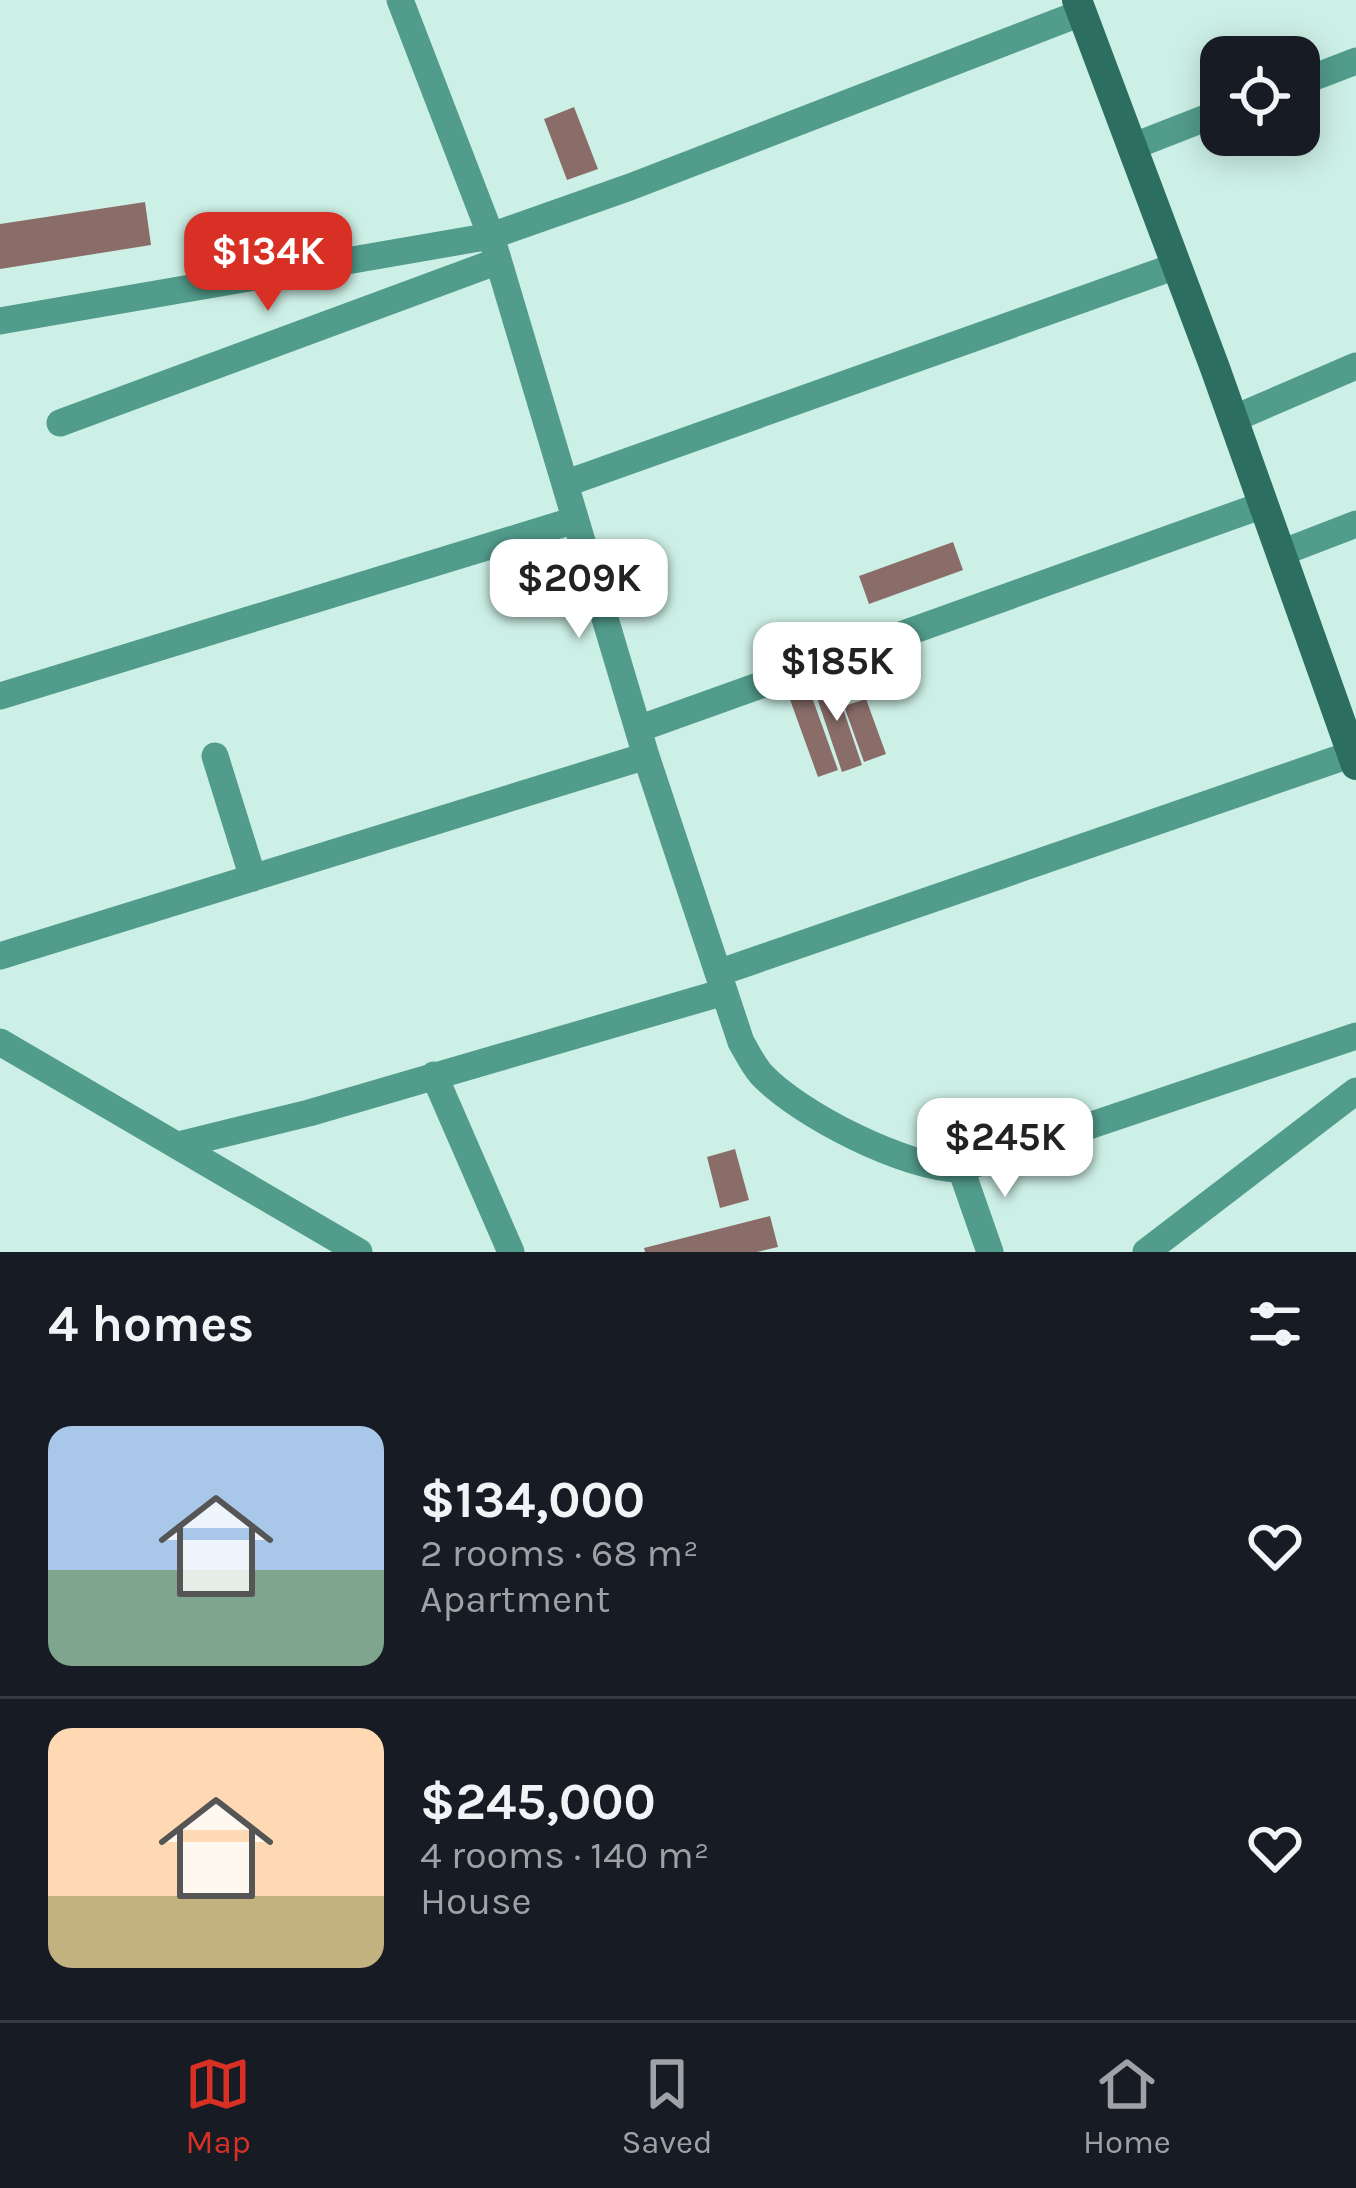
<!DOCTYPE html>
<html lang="en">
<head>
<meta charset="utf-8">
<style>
  :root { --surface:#171b24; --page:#242831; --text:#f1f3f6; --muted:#9ea1a6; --line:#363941; --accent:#d93025 }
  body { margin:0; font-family:Karla,sans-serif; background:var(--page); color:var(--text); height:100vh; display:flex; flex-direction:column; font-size:45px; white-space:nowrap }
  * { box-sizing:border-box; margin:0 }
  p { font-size:39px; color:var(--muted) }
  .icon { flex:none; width:66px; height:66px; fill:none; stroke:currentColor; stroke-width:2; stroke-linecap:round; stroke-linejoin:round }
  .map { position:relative; height:1252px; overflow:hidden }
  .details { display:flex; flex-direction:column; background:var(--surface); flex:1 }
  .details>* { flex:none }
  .fabs { position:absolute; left:1200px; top:36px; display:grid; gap:24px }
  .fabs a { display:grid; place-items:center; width:120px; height:120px; border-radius:24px; background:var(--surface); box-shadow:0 6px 30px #0003; font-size:60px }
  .price { position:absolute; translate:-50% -102px; padding:0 27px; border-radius:24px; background:#fff; color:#222; font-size:39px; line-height:78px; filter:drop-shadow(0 3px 6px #0008) }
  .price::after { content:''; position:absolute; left:50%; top:72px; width:36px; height:27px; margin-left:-18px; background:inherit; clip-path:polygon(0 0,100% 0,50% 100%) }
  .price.current { background:var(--accent); color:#fff }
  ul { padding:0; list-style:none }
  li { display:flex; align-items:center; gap:36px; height:300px; padding:0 48px }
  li+li { border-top:3px solid var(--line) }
  li span { display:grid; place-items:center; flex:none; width:336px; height:240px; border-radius:24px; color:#555 }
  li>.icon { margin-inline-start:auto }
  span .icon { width:144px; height:144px; fill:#fffc; stroke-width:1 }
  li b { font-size:51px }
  h2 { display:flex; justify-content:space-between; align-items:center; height:144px; padding:0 48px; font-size:51px }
  .tabs { display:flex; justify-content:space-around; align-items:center; height:168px; border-top:3px solid var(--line); background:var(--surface); font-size:33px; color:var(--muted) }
  .tabs a { display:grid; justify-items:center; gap:6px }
  .tabs .current { color:var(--accent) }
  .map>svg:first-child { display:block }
  .building { fill:#8a6d69 }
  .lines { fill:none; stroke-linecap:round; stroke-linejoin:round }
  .minor { stroke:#529c8c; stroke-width:27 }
  .secondary { stroke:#2c6f61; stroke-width:30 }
</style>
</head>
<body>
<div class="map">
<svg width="1356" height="1252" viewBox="0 0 1356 1252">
  <rect width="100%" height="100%" fill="#cdf0e6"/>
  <path class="building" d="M574,107L598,169L567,180L544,119Z
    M145,202L151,245L0,269V224Z
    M953,542L963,570L869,604L859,576Z
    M832,676L862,765L842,772L812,683Z
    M808,686L838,770L818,777L788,694Z
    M866,699L886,754L864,762L844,706Z
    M735,1149L749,1200L720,1208L707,1157Z
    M770,1216L778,1247L757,1252H645L644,1248Z"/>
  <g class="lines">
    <path class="minor" d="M400,0L491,236L646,756L741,1042C747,1052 753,1065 761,1074C798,1114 906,1169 961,1169L1356,1036
      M1299,83L1356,61
      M1134,146L1221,112
      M0,321L491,236L630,187L1081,13
      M1233,419L1356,366
      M60,423L498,261
      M567,483L1176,266
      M1281,553L1356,524
      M0,696L575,520
      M638,729L1263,505
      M215,756L253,878
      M0,956L646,756
      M718,973L1352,754
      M0,1042L359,1252
      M434,1075L511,1252
      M178,1145L309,1113L724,992
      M961,1169L990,1252
      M1146,1252L1356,1091"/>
    <path class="secondary" d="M1077,0L1215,368L1356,765"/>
  </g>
</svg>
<div class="fabs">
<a><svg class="icon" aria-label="locate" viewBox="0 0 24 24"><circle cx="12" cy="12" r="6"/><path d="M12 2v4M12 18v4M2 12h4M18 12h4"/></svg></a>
</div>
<b class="price current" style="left:268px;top:314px">$134K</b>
<b class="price" style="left:579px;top:641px">$209K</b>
<b class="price" style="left:837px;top:724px">$185K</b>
<b class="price" style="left:1005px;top:1200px">$245K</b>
</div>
<section class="details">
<h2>4 homes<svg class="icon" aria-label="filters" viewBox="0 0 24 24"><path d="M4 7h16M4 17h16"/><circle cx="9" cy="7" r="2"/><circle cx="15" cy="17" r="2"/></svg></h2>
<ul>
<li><span style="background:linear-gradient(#a9c7e8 60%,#7fa58c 0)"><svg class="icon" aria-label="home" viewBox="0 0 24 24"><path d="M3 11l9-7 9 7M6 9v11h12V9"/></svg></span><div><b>$134,000</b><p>2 rooms · 68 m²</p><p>Apartment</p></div><svg class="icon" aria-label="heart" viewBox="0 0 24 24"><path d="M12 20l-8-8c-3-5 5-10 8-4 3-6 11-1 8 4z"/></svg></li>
<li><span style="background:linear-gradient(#ffd9b3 70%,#c2b280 0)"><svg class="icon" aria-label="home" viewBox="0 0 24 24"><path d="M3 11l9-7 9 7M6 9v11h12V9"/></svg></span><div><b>$245,000</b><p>4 rooms · 140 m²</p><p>House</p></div><svg class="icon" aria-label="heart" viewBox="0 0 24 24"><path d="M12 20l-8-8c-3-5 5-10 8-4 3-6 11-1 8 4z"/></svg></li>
</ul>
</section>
<nav class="tabs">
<a class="current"><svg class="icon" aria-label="map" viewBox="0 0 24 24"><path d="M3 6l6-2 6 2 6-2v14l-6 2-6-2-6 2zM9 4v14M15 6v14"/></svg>Map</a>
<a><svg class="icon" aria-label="saved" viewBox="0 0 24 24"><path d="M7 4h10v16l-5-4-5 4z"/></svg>Saved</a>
<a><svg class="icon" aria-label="home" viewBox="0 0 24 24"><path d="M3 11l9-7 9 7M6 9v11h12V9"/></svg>Home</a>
</nav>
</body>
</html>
